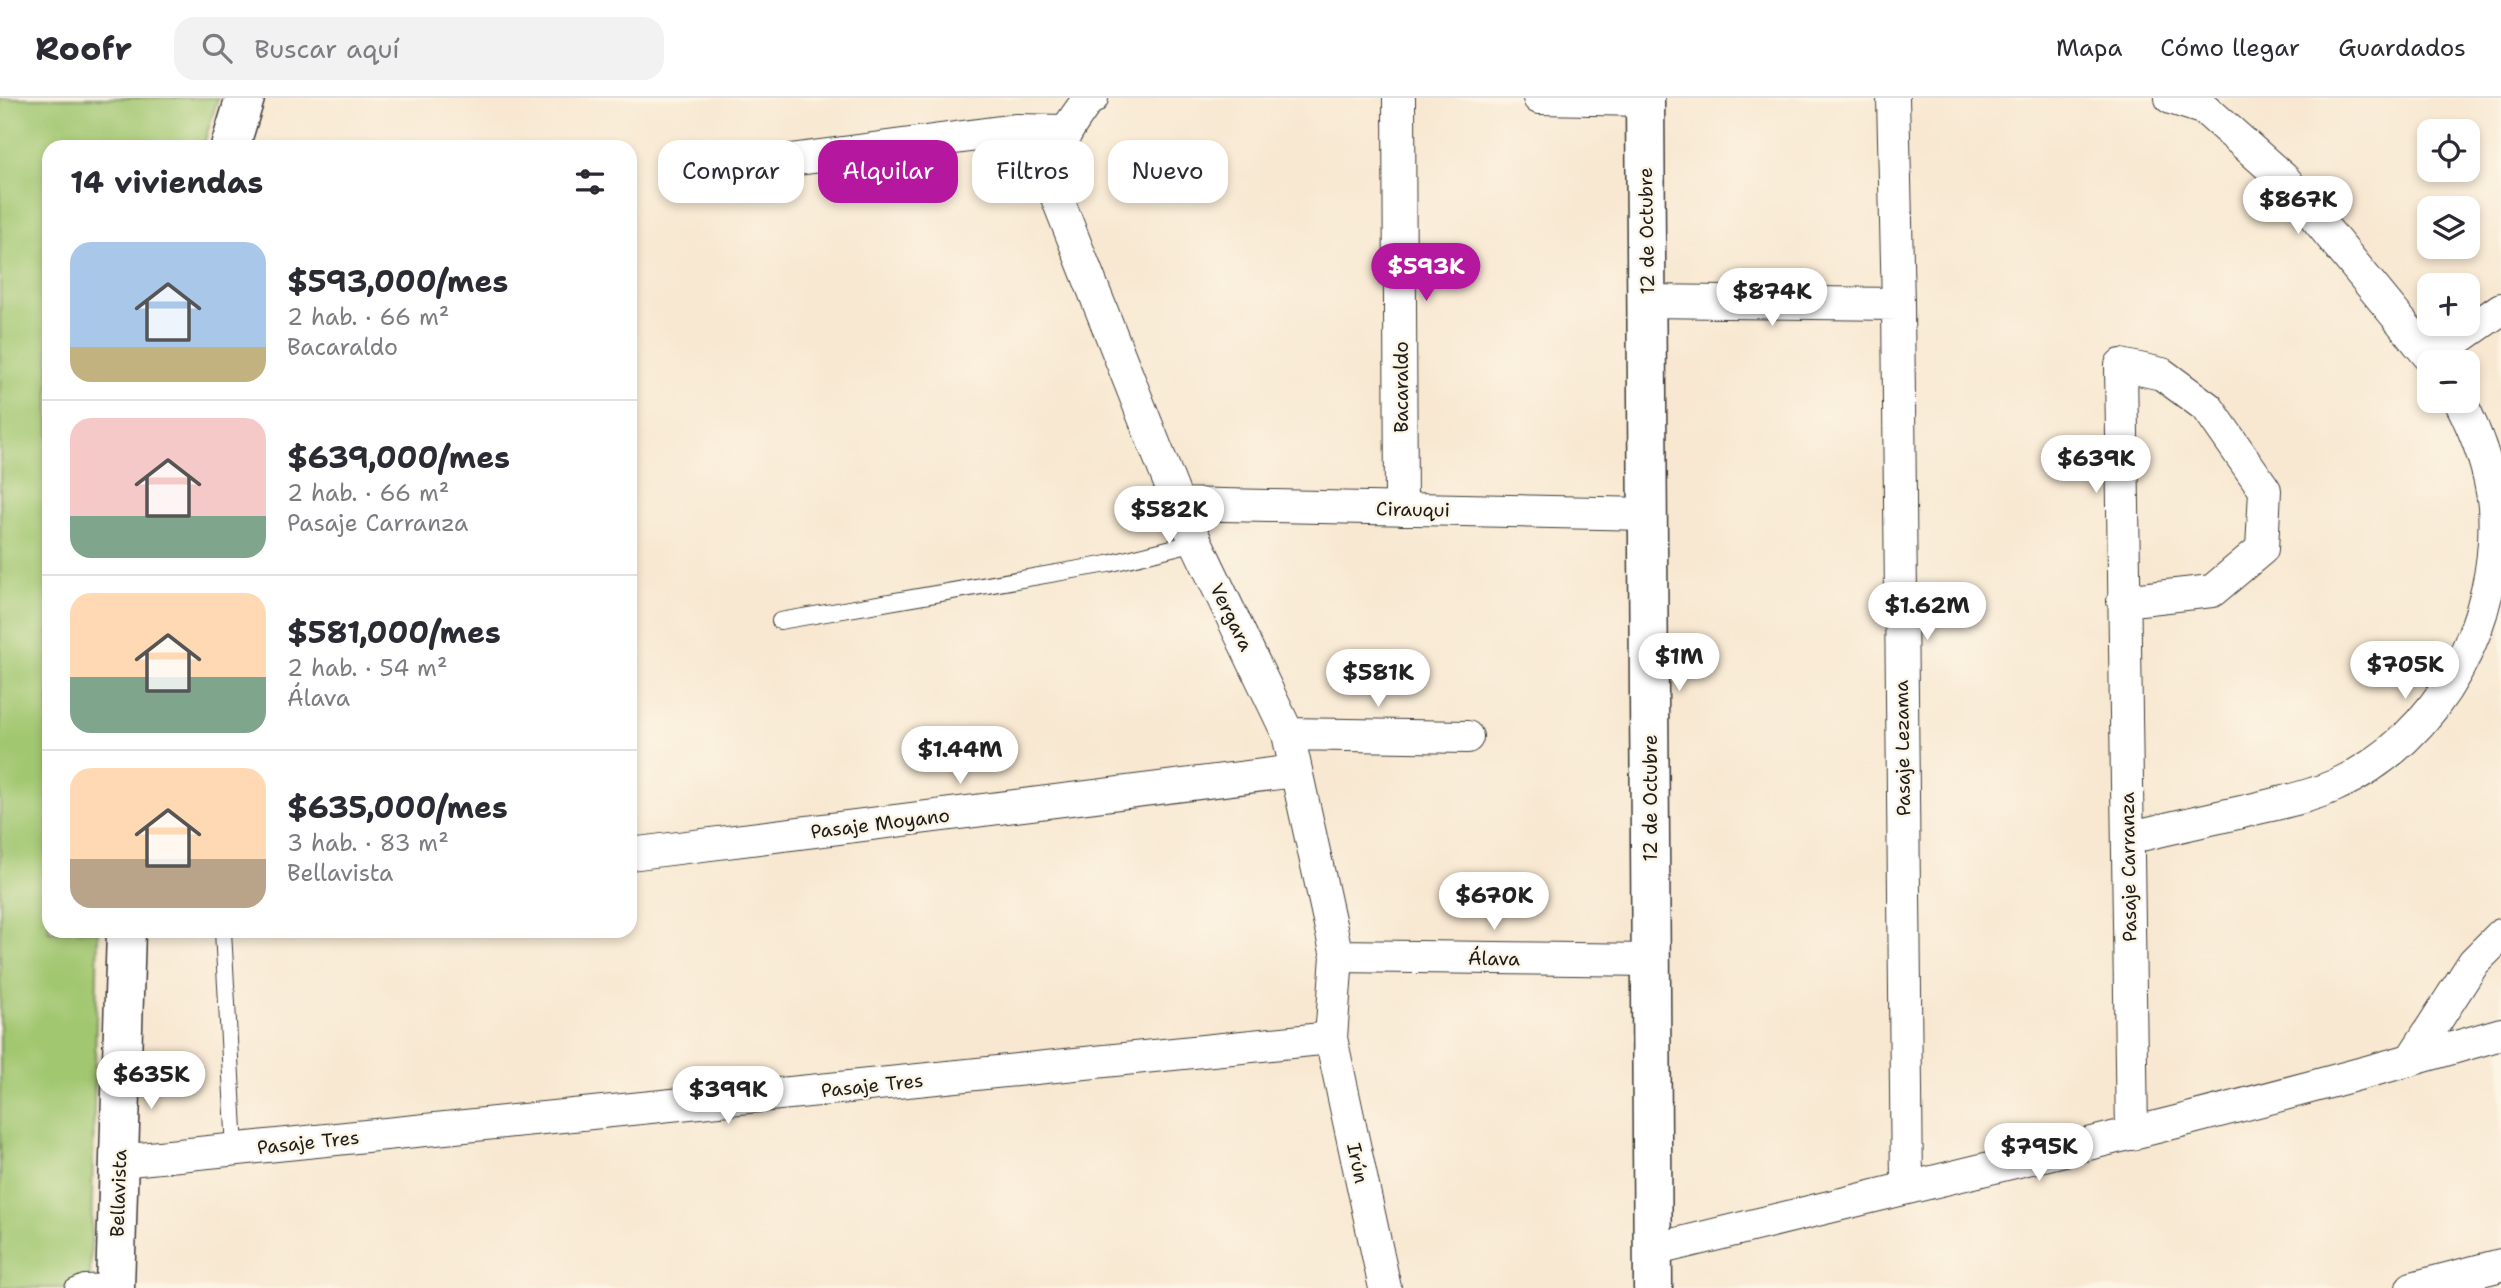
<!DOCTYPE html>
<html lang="es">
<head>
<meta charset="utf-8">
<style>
  :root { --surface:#fff; --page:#f2f2f3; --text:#2b2b33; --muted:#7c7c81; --line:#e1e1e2; --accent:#b5179e }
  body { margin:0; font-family:"Shantell Sans",sans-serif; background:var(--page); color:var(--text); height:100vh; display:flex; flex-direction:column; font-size:26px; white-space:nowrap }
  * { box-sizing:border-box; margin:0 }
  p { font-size:23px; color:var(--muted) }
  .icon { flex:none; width:38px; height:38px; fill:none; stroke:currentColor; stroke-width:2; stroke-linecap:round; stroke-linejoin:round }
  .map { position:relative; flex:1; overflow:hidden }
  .side { position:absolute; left:42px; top:42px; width:595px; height:798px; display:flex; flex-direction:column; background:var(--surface); border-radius:21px; box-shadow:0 4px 10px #0003 }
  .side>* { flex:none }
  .hud { position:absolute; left:658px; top:42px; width:665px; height:63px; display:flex; gap:14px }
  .controls { position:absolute; left:2417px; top:21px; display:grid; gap:14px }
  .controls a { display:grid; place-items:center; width:63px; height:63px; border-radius:14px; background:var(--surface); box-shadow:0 4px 10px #0003; font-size:35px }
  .price { position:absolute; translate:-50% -60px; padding:0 16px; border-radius:24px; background:#fff; color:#222; font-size:23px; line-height:46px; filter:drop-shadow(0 2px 4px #0008) }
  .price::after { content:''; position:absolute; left:50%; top:42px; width:21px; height:16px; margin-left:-10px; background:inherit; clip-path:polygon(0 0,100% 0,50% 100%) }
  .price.on { background:var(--accent); color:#fff }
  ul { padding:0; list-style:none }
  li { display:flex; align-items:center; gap:21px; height:175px; padding:0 28px }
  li+li { border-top:2px solid var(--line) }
  li span { display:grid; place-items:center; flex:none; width:196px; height:140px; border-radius:21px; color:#555 }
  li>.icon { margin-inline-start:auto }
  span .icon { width:84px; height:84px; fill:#fffc; stroke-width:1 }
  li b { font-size:30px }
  h2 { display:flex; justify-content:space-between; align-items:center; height:84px; padding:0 28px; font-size:30px }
  .pill { padding:0 24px; border-radius:21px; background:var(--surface); box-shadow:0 4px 10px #0003; font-size:24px; line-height:63px }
  .pill.on { background:var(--accent); color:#fff }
  header { display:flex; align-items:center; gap:42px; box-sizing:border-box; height:98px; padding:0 35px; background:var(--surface); border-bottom:2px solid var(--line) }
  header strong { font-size:33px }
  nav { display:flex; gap:38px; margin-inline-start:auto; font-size:24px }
  .search { width:490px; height:63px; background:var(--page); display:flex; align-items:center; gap:18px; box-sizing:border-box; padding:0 24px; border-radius:21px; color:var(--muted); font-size:26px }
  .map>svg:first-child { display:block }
  .green { fill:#a2c771; stroke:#5f7246; stroke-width:2 }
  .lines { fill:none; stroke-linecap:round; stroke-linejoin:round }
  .service-casing { stroke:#3d3b37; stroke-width:18 }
  .minor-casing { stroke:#3d3b37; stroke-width:34 }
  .tertiary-casing { stroke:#3d3b37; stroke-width:41 }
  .secondary-casing { stroke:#3d3b37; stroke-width:41 }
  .service { stroke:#fff; stroke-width:16 }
  .minor { stroke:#fff; stroke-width:32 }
  .tertiary { stroke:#fff; stroke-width:38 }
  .secondary { stroke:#fff; stroke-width:38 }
  .labels { text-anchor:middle; stroke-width:5; stroke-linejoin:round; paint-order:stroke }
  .street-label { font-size:19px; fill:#1c1c1c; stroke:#fcf5e5 }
</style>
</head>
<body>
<header>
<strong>Roofr</strong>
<div class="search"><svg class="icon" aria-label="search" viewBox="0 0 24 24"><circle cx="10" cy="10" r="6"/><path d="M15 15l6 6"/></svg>Buscar aquí</div>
<nav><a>Mapa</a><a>Cómo llegar</a><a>Guardados</a></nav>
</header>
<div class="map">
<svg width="2501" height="1190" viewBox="0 0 2501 1190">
  <rect width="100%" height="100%" fill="#fcf5e5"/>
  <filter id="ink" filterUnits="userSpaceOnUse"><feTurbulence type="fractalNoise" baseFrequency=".0143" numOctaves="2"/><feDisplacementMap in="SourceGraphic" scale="14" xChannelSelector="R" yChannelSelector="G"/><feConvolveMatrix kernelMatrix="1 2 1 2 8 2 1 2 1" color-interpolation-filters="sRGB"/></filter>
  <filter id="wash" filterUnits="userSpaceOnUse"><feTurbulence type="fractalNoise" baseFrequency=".00686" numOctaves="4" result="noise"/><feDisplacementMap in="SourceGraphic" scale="28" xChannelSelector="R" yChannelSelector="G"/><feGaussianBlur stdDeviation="1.57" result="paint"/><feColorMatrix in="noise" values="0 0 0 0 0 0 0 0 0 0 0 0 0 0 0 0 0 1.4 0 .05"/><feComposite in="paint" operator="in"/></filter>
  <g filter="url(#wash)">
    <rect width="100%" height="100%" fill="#f8e8d1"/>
    <path class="green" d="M0,0H218L203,49H49V833H98L90,1190H0Z"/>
  </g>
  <g filter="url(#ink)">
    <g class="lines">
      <defs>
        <path id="service" d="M780,523L1108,466L1196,444
          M223,833L235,1051
          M73,1190L84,1185L115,1184"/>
        <path id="minor" d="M1092,0L1088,2C1059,41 1056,48 1056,97L1178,406L1288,636L1337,858L1331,940L1385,1190
          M1399,0L1401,411
          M1539,0L1645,2
          M1893,0L1898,206L1907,1089
          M2171,0L2205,11L2285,82L2434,264
          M679,77L1015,32L1065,33
          M1646,203L1898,206
          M2431,260L2501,211
          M1178,406L1648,416
          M2123,503L2212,493L2262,451L2265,392L2208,310L2162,276L2121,267L2132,1036
          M1288,636L1467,639
          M2128,740C2166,731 2204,722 2242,714C2273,706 2304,701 2334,688C2440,641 2501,523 2494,408C2490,371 2477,336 2460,303
          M630,756L1296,673
          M1337,858L1651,862
          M2411,962L2474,864L2501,837
          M120,1063L1331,940
          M1653,1152C1936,1082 2221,1018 2501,936
          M2412,1190L2501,1167"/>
        <path id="tertiary" d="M1645,0L1653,1190"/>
        <path id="secondary" d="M230,49L245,0
          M115,1190L126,833"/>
      </defs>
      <use href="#service" class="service-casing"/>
      <use href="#minor" class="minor-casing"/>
      <use href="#tertiary" class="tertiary-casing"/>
      <use href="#secondary" class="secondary-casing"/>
      <use href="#service" class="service"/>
      <use href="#minor" class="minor"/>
      <use href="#tertiary" class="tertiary"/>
      <use href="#secondary" class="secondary"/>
    </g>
  </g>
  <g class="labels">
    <g class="street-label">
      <text transform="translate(1646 133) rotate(-91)" y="7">12 de Octubre</text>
      <text transform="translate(1401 289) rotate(-90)" y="7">Bacaraldo</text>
      <text transform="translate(1413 411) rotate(1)" y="7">Cirauqui</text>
      <text transform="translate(1232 519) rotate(64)" y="7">Vergara</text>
      <text transform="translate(1902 650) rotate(-91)" y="7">Pasaje Lezama</text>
      <text transform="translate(1650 700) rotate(-90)" y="7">12 de Octubre</text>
      <text transform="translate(880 725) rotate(-7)" y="7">Pasaje Moyano</text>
      <text transform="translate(2128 769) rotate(-91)" y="7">Pasaje Carranza</text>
      <text transform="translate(1494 860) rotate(1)" y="7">Álava</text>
      <text transform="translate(872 987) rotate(-6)" y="7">Pasaje Tres</text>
      <text transform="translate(308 1044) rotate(-6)" y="7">Pasaje Tres</text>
      <text transform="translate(1358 1065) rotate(78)" y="7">Irún</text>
      <text transform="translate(118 1095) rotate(-88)" y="7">Bellavista</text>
    </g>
  </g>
</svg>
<div class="controls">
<a><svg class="icon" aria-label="locate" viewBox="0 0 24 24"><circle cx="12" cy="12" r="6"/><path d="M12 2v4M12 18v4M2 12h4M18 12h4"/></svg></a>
<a><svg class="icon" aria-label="layers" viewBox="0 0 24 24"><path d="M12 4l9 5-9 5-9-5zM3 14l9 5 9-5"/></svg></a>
<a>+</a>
<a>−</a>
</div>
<b class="price" style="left:2298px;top:138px">$867K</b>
<b class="price on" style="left:1426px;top:205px">$593K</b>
<b class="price" style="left:1772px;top:230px">$874K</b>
<b class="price" style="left:2096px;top:397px">$639K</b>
<b class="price" style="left:1169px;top:448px">$582K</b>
<b class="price" style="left:1927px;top:544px">$1.62M</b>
<b class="price" style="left:1679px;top:595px">$1M</b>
<b class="price" style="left:2405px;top:603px">$705K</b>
<b class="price" style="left:1378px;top:611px">$581K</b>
<b class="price" style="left:960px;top:688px">$1.44M</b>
<b class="price" style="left:1494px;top:834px">$670K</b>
<b class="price" style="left:151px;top:1013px">$635K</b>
<b class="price" style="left:728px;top:1028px">$399K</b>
<b class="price" style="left:2039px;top:1085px">$795K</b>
<div class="hud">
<a class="pill">Comprar</a>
<a class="pill on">Alquilar</a>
<a class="pill">Filtros</a>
<a class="pill">Nuevo</a>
</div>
<section class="side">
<h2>14 viviendas<svg class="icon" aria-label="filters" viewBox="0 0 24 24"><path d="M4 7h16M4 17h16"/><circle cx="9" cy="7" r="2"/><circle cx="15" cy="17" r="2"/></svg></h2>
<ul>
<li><span style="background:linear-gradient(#a9c7e8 75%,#c2b280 0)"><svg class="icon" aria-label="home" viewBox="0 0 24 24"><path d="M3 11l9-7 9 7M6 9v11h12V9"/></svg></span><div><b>$593,000/mes</b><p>2 hab. · 66 m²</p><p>Bacaraldo</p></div></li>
<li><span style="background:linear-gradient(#f6c9c9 70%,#7fa58c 0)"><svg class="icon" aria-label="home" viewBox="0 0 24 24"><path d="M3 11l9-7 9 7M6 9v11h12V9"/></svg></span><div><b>$639,000/mes</b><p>2 hab. · 66 m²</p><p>Pasaje Carranza</p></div></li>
<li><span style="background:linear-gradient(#ffd9b3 60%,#7fa58c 0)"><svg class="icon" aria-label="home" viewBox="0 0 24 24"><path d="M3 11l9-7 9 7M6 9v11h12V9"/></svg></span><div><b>$581,000/mes</b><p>2 hab. · 54 m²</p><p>Álava</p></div></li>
<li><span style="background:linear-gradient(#ffd9b3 65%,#b9a48a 0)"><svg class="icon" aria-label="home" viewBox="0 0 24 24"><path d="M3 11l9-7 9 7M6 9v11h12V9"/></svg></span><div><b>$635,000/mes</b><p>3 hab. · 83 m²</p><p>Bellavista</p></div></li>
</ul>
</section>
</div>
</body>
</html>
